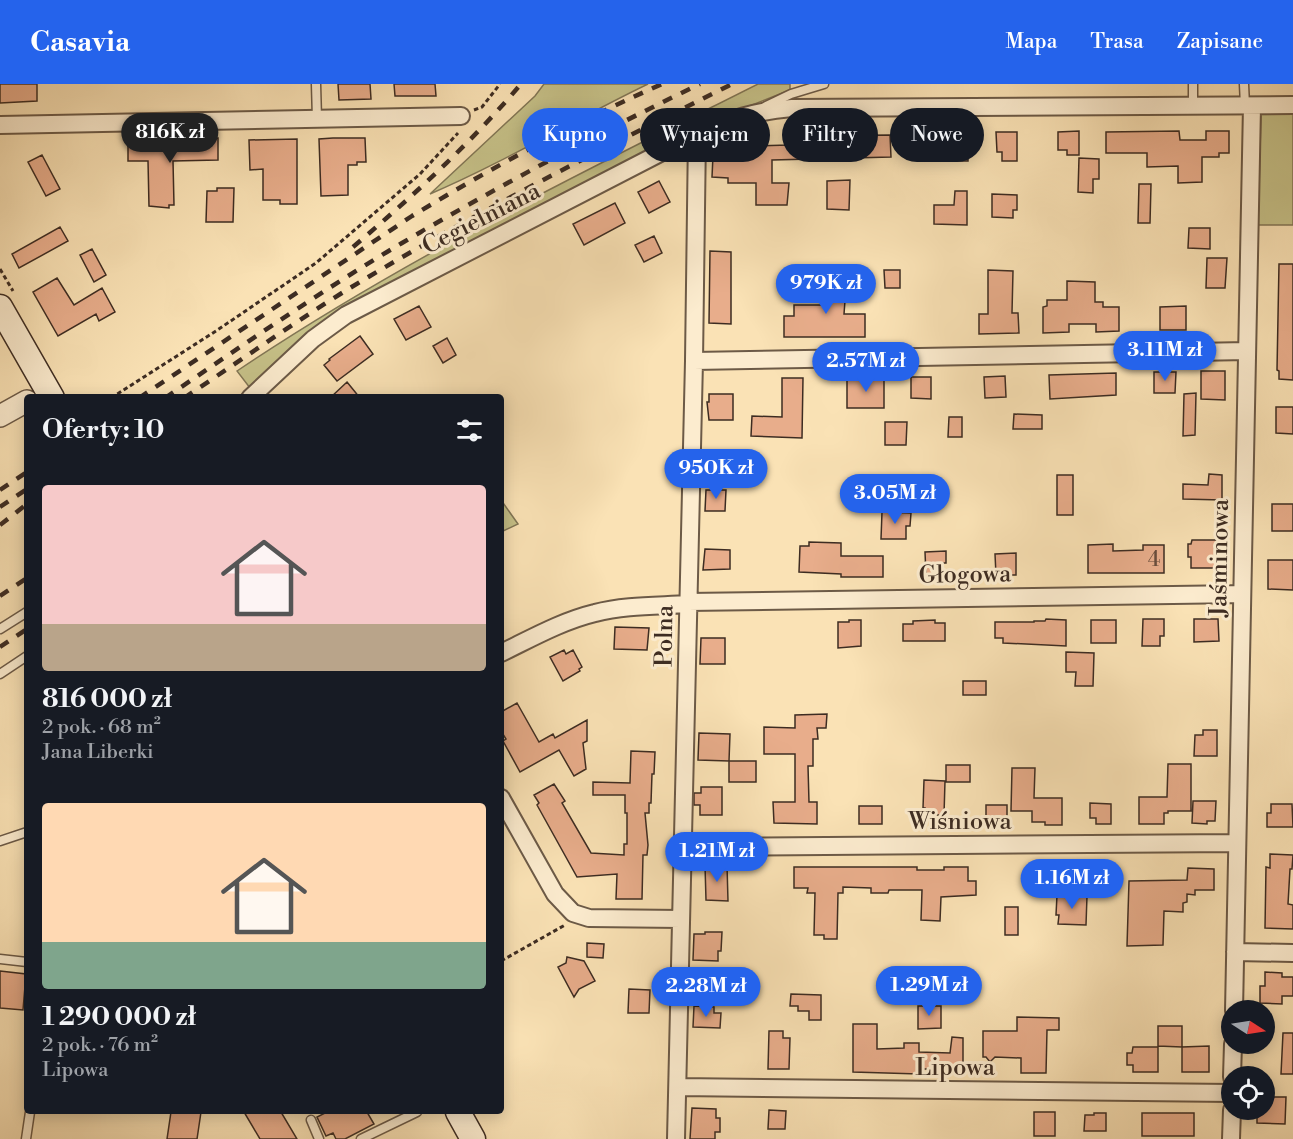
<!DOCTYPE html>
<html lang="pl">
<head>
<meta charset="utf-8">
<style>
  :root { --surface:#171b24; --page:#242831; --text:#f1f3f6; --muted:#9ea1a6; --accent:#2563eb }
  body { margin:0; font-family:"Libre Bodoni",serif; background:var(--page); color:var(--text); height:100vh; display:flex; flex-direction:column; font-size:22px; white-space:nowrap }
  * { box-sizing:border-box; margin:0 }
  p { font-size:20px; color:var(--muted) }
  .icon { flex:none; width:33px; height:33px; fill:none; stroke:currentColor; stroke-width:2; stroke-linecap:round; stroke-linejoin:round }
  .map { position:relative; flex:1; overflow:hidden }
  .side { position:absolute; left:24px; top:310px; width:480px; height:720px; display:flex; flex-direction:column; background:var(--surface); border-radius:6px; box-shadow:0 3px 15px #0003 }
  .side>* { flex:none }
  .guide { position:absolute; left:522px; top:24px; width:570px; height:54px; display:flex; gap:12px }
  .needle { width:39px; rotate:102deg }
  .controls { position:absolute; left:1221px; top:916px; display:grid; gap:12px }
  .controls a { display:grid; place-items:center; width:54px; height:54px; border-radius:50%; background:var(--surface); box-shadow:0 3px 15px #0003; font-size:30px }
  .price { position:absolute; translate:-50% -51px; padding:0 14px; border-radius:21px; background:var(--accent); color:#fff; font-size:20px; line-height:39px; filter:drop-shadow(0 2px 3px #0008) }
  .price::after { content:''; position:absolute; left:50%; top:36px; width:18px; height:14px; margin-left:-9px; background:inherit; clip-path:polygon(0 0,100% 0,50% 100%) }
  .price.selected { background:#222; color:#fff }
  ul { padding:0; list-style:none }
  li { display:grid; align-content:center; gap:12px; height:318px; padding:0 18px }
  li span { display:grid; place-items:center; height:186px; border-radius:6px; color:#555 }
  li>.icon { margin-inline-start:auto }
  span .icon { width:108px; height:108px; fill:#fffc; stroke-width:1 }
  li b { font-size:26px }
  h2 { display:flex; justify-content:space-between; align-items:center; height:72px; padding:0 18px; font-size:26px }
  .pill { padding:0 21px; border-radius:27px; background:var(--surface); box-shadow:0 3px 15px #0003; font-size:21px; line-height:54px }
  .pill.selected { background:var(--accent); color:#fff }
  header { display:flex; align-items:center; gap:36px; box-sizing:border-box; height:84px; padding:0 30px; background:var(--accent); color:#fff }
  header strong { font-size:28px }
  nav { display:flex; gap:33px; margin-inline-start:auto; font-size:21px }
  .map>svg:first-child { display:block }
  .green { fill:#c6c188; stroke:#827655; stroke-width:1.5 }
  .building { fill:#e8ad8b; stroke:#3d2c22; stroke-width:1.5 }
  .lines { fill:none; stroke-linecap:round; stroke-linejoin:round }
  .service-casing { stroke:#6c5a47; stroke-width:11 }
  .minor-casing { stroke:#6c5a47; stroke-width:20 }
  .tertiary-casing { stroke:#6c5a47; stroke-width:24 }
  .secondary-casing { stroke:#3d2c22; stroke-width:27 }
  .path { stroke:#3d2c22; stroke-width:3; stroke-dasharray:4.5 3; stroke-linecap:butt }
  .service { stroke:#fceccf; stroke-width:8 }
  .minor { stroke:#fceccf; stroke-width:16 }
  .tertiary { stroke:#fceccf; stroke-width:21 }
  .secondary { stroke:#fceccf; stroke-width:24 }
  .rail { stroke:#3d2c22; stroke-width:4.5; stroke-dasharray:10 10; stroke-linecap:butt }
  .labels { text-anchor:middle; stroke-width:6; stroke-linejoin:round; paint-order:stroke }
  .number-label { font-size:21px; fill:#684c3c }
  .street-label { font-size:24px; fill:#3d2c22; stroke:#fceccf }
</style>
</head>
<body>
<header>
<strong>Casavia</strong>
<nav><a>Mapa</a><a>Trasa</a><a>Zapisane</a></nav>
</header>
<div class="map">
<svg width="1293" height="1055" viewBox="0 0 1293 1055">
  <rect width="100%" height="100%" fill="#fae2b5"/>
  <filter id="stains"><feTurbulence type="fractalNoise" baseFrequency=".00333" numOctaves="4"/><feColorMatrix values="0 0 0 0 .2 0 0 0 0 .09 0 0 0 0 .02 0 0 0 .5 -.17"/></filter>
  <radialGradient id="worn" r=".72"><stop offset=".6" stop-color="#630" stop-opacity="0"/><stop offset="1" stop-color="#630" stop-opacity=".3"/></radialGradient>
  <path class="green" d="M544,0H648C575,35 505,78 430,110L535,12Z
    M758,0H790V6L691,45L378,207L250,304L237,287C402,176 581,89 758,0Z
    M1293,29V141H1258L1261,30Z
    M501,416L518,440L501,448Z"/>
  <path class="building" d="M0,0H37V17L0,19Z
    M338,0H370L371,15L339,16Z
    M394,0H435L436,12H395Z
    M1079,47V71H1067V66H1058V48Z
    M1179,47L1180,56H1206V47H1229V69H1219V73H1202V98L1178,99V82L1147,83V69H1106V48Z
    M968,48V77H952V69L939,70V49Z
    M996,48H1017V77H1002V68H997Z
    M890,51L891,73L772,76V99H789L787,121H756V99H728V94L712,93L713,72H753V62L789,61V52Z
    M218,54V76L173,77L174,121H169V124L149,122L148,77H128V57L148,56L149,65L173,64V55Z
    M333,54H365L366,78H357V81H348V111L321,112L319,55Z
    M297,55V120H280V116H263V85L250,86L249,56Z
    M42,71L60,105L46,112L28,78Z
    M1079,74L1099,75V95H1093V109L1078,108Z
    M850,96L849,126L827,125V97Z
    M659,97L670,118L649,129L638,108Z
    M1139,100H1151L1150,139H1138Z
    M217,104H234L233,138H206L207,107H217Z
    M955,107H967V141L934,140V121H954Z
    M992,110L1017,111V126H1013V134L992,133Z
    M615,119L625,139L584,161L573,140Z
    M60,143L68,157L19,184L12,170Z
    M1189,144H1210V165L1188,164Z
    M654,152L662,169L644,178L635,161Z
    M92,165L106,191L94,198L80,171Z
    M710,167L731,168V240L709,239Z
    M1207,174H1227L1225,204H1206Z
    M1279,180H1293V296L1279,295V287L1277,286Z
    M884,186H900V204H885Z
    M988,186L1013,187L1012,229H1018L1019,249L979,250V230H988Z
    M826,189L847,190L844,230H865V253H784V232H794V221H824Z
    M57,194L74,221L102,204L115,228L99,237L96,230L58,252L33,208Z
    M1067,197L1095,198V218H1103V223H1119V247L1096,248V240H1069V248L1043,249V223L1047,222V216H1067Z
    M419,222L431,243L406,256L394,235Z
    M1186,222V246H1160V223Z
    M360,252L373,270L337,297L324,281L330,276L329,275Z
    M447,254L456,271L443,279L433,262Z
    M1201,287H1225V316L1201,315Z
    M1154,288H1176L1175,309H1154Z
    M1116,289V311L1050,315L1049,291Z
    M1005,292L1006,313L985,314L984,293Z
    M884,293V324H847V294Z
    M911,293H931V315L911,314Z
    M782,294H803L802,354L751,352L752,332L782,333Z
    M347,298L360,314H330Z
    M1196,309L1195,351L1183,352L1184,310Z
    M709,310H733V336H709L707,318H709Z
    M1276,323H1293V350L1276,349Z
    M1014,330L1042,331V345H1013Z
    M949,333H962V353H948Z
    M885,338H907L906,361H885Z
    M1209,390L1222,391V416L1183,415V400L1208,401Z
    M1057,391H1073V431H1057Z
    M706,406H726L725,427H705Z
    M1272,420H1293V447H1272Z
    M882,428L911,429L910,442H906V455H881Z
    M1192,456H1221L1220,484H1191V473H1188V460H1191Z
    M809,458L841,459V472H883V493H841V490L799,488L800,462H809Z
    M1113,460V467L1143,466V461H1164V489H1088V461Z
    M705,465L730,466V485L703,486Z
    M946,467V479H942V491H926L925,468Z
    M1016,469V491H996L995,470Z
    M1268,476H1293V506L1268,505Z
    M1046,535L1066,536V562L1003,559V554H995V538H1034V537H1045Z
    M1143,535H1164V552H1160V562H1142Z
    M1194,535H1218L1219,557L1194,558Z
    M849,536H861V562L838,564V538H849Z
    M935,536V539H945V557H903V540H913V537Z
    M1091,536H1116V559H1091Z
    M615,543L649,544L647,566L614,565Z
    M701,554H725V580H700Z
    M564,566L566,570L573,566L582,583L579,585L580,587L563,597L550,573Z
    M1066,568L1094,569L1093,602H1075L1076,588H1066Z
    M963,597H986V611H963Z
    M517,619L539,658L553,650L555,654L587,636V657L583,659L586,685L574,692L559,666L520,688L503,657L506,655L501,647V628Z
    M827,630L826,644H817L818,655H813V682H808L809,718H817V740L774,739L773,718H795V670H764V643L795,644V631Z
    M1203,646H1217V672H1194L1195,651H1203Z
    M699,649L730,650L729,677L698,676Z
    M631,667L655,668L654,690H652L651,719H649V729H645L648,761L647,771H643L642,815H616L617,790L577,793L537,721L539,719L534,711L554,700L565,717L562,719L591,769L624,771V760H627V729H625V711H593V698L630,699Z
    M729,677H756V698H729Z
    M1168,680H1191V727H1168V729H1164V740H1139V713H1167Z
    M946,681H970V698H946Z
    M1012,684H1035L1034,714H1062V741H1045V738H1032V727H1011Z
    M924,696L945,697L944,731H925V724H923Z
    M701,703H722V731H700V721H694V709H701Z
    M1193,717H1216L1215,737H1207V740L1192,739Z
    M1090,719L1111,720V740H1096V734H1090Z
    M1271,720H1292L1293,743H1267V729H1271Z
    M986,721H1007V742H986Z
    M859,722H882V740H859Z
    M1270,770L1293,771L1292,785H1290L1288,820L1293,821V845L1265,844L1266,783L1270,784Z
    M705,781H727L728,817L706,816Z
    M1029,782H1052V809H1029Z
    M794,783H917V786H944V783H968V797H976V811L941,813L940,837L921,836L922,806H889L888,809H871V804L843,803V809H838L837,855H824V851H814L815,809H807L808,804H794Z
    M1188,784L1214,785V806H1195V811L1187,810V818L1183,819V828L1164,827L1163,861L1127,862L1129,797L1187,796Z
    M1057,811L1087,812L1086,841L1058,840L1059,831H1056Z
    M1005,823H1018V851H1005Z
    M705,848H722L721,867H718V877L693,876L694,850H705Z
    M587,859L604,860L603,874L587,873Z
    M567,873L584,877L595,897L579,905L574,913L558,883L566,879Z
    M0,887L26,890L23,926L0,924Z
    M1265,888L1282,889V893H1293V912H1282V920L1260,919V902H1265Z
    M629,905L650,906L649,929H628Z
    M791,910L821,911V936H809V927H798V922H790Z
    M694,922L714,923V929H721L720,944L693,943Z
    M918,922H941V944L918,945Z
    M1017,933L1059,934V946H1047L1046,989H1021V974L995,973L990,978L986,973H983V947H1017Z
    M853,940H877V965L904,964V959H919V968L950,969L952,953L963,954V990H951V985H919V990L853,988Z
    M1158,942H1182V963L1158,962Z
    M769,947H783V954H790L789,985H768Z
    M1283,949H1293V990H1281Z
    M1209,962V988H1182V963Z
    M1133,963H1158V988H1133V981H1127V969H1132Z
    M1264,1013H1286L1285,1040L1257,1039V1026H1264Z
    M692,1024L716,1025V1034H720V1048H715V1055H690Z
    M769,1026L786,1027L785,1045H768Z
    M171,1028H201L197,1055H167Z
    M244,1028H281L297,1055H260Z
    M327,1028H367L374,1040L345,1055H336L333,1049L326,1052L317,1033Z
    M1034,1028H1055V1052H1034Z
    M1094,1029H1106V1047H1084L1085,1031H1094Z
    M1142,1029H1194V1052H1142Z"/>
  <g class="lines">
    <defs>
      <path id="service" d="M316,0L317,35
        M1193,0V23
        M1244,0L1245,22
        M766,22L791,10L824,0
        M0,545L27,528
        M0,590L27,572
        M0,757L27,748
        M0,875L27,878
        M311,1036L319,1055
        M26,1055L30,1028
        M361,1055L417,1028"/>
      <path id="minor" d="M0,41L461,32
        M694,277L1247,267
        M250,314L313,255L346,231L697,50C730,35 756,27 792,24L1293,21
        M688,518L1242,510
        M501,569C532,554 562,537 595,529C625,521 658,522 688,520
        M501,714L555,810L573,829L589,834L681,835
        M683,763L1237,759
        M1235,868L1293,869
        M1234,927L1252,22
        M1232,993L1233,960
        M678,1003L1232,1009
        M676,1055L694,277L697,50
        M1231,1055L1232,1026"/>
      <path id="tertiary" d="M0,332L27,317"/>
      <path id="secondary" d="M0,223L52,314
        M458,1028L473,1055"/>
    </defs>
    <use href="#service" class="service-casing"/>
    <use href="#minor" class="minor-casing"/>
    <use href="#tertiary" class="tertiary-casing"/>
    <use href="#secondary" class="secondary-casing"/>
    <path class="path" d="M474,26L482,23L500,0
      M0,185L13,207
      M111,314L216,247L316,179L420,90L458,49
      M501,877L565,841"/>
    <use href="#service" class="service"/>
    <use href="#minor" class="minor"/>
    <use href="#tertiary" class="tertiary"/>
    <use href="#secondary" class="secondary"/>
    <path class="rail" d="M353,163C413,112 470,60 521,0
      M139,314L412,132C493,83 576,38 662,0
      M165,314C243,261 321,207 402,159C499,102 598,49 700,0
      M184,314C246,273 307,229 370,192C488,122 610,61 732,0
      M0,406L27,388
      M0,423L27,405
      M0,441L27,420
      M0,512L27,494
      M0,563L27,545"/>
  </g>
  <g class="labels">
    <g class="number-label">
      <text x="1154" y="482">4</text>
    </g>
    <g class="street-label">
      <text transform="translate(481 134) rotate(-27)" y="8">Cegielniana</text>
      <text transform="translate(1219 474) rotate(-89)" y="8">Jaśminowa</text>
      <text transform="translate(965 490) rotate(-1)" y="8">Głogowa</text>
      <text transform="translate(664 552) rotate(-89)" y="8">Polna</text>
      <text x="960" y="745">Wiśniowa</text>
      <text x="955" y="991">Lipowa</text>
    </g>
  </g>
  <rect width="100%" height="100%" filter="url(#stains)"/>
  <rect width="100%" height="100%" fill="url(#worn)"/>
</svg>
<div class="controls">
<a><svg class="needle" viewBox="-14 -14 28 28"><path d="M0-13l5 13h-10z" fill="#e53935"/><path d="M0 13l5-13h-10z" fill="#9ea1a6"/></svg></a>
<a><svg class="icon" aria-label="locate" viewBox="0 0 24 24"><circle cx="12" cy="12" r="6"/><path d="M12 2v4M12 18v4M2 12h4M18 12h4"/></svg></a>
</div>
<b class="price selected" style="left:170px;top:80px">816K zł</b>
<b class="price" style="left:826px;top:231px">979K zł</b>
<b class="price" style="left:1165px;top:298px">3.11M zł</b>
<b class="price" style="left:866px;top:309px">2.57M zł</b>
<b class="price" style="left:716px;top:416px">950K zł</b>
<b class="price" style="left:895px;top:441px">3.05M zł</b>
<b class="price" style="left:717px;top:799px">1.21M zł</b>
<b class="price" style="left:1072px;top:826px">1.16M zł</b>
<b class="price" style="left:929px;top:933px">1.29M zł</b>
<b class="price" style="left:706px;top:934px">2.28M zł</b>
<div class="guide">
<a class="pill selected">Kupno</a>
<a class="pill">Wynajem</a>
<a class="pill">Filtry</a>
<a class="pill">Nowe</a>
</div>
<section class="side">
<h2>Oferty: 10<svg class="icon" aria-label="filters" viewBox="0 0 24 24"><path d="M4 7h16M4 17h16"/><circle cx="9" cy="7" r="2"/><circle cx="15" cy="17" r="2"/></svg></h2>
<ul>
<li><span style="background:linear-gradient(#f6c9c9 75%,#b9a48a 0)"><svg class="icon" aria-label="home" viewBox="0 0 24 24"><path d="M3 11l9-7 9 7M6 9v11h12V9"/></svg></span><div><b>816 000 zł</b><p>2 pok. · 68 m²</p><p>Jana Liberki</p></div></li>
<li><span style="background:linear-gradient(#ffd9b3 75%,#7fa58c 0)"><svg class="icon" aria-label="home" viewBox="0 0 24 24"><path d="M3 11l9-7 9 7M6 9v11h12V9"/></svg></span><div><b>1 290 000 zł</b><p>2 pok. · 76 m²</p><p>Lipowa</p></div></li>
</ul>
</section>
</div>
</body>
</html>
